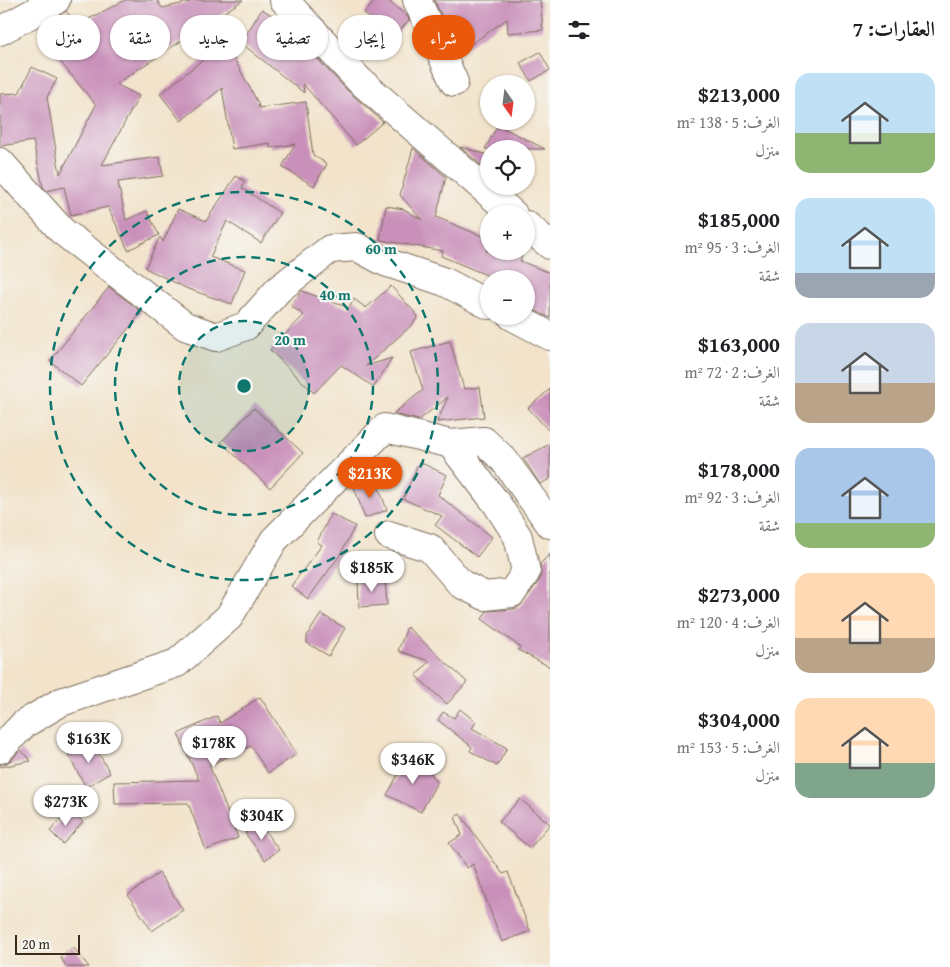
<!DOCTYPE html>
<html lang="ar">
<head>
<meta charset="utf-8">
<style>
  :root { --surface:#fff; --page:#f2f2f2; --text:#202124; --muted:#757577; --accent:#ea580c }
  body { margin:0; font-family:"Gentium Book Plus",Amiri,serif; background:var(--page); color:var(--text); direction:rtl; height:100vh; display:flex; flex-direction:column; font-size:19px; white-space:nowrap }
  * { box-sizing:border-box; margin:0 }
  p { font-size:16px; color:var(--muted) }
  .icon { flex:none; width:28px; height:28px; fill:none; stroke:currentColor; stroke-width:2; stroke-linecap:round; stroke-linejoin:round }
  .map { position:relative; flex:1; overflow:hidden; direction:ltr }
  .drawer { display:flex; flex-direction:column; background:var(--surface); width:400px }
  .drawer>* { flex:none }
  .banner { position:absolute; left:15px; top:15px; width:460px; height:45px; direction:rtl; display:flex; gap:10px }
  .needle { width:32px; rotate:166deg }
  .tools { position:absolute; left:480px; top:75px; display:grid; gap:10px }
  .tools a { display:grid; place-items:center; width:55px; height:55px; border-radius:50%; background:var(--surface); box-shadow:0 1px 4px #0004; font-size:25px }
  .scale { position:absolute; left:15px; bottom:12px; width:65px; box-sizing:border-box; padding-left:5px; border:2px solid #3b2a1e; border-top:0; font-size:14px; line-height:18px; white-space:nowrap; color:#3b2a1e; -webkit-text-stroke:4px #f6f6f2; paint-order:stroke }
  .price { position:absolute; translate:-50% -42px; padding:0 11px; border-radius:18px; background:#fff; color:#222; font-size:16px; line-height:32px; filter:drop-shadow(0 1px 2px #0008) }
  .price::after { content:''; position:absolute; left:50%; top:30px; width:15px; height:11px; margin-left:-8px; background:inherit; clip-path:polygon(0 0,100% 0,50% 100%) }
  .price.selected { background:var(--accent); color:#fff }
  ul { padding:0; list-style:none }
  li { display:flex; align-items:center; gap:15px; height:125px; padding:0 15px }
  li span { display:grid; place-items:center; flex:none; width:140px; height:100px; border-radius:15px; color:#555 }
  li>.icon { margin-inline-start:auto }
  span .icon { width:60px; height:60px; fill:#fffc; stroke-width:1 }
  li b { font-size:21px }
  h2 { display:flex; justify-content:space-between; align-items:center; height:60px; padding:0 15px; font-size:21px }
  .tag { padding:0 18px; border-radius:22px; background:var(--surface); box-shadow:0 1px 4px #0004; font-size:18px; line-height:45px }
  .tag.selected { background:var(--accent); color:#fff }
  main { display:flex; flex:1; min-height:0 }
  .map>svg:first-child { display:block }
  .building { fill:#c990ba }
  .lines { fill:none; stroke-linecap:round; stroke-linejoin:round }
  .minor-casing { stroke:#7b6b5a; stroke-width:30 }
  .minor { stroke:#fff; stroke-width:28 }
  .ring { fill:none; stroke:#0f766e; stroke-width:2.5; stroke-dasharray:9 6 }
  .centre { fill:#0f766e; stroke:#f6f6f2; stroke-width:2.5 }
  .ring-label { font-size:15px; text-anchor:middle; font-weight:bold; fill:#0f766e; stroke:#f6f6f2; stroke-width:4.5; stroke-linejoin:round; paint-order:stroke }
</style>
</head>
<body>
<main>
<section class="drawer">
<h2>العقارات: 7<svg class="icon" aria-label="filters" viewBox="0 0 24 24"><path d="M4 7h16M4 17h16"/><circle cx="9" cy="7" r="2"/><circle cx="15" cy="17" r="2"/></svg></h2>
<ul>
<li><span style="background:linear-gradient(#bfe0f5 60%,#8fb573 0)"><svg class="icon" aria-label="home" viewBox="0 0 24 24"><path d="M3 11l9-7 9 7M6 9v11h12V9"/></svg></span><div><b>$213,000</b><p>الغرف: 5 · 138 m²</p><p>منزل</p></div></li>
<li><span style="background:linear-gradient(#bfe0f5 75%,#9aa5b1 0)"><svg class="icon" aria-label="home" viewBox="0 0 24 24"><path d="M3 11l9-7 9 7M6 9v11h12V9"/></svg></span><div><b>$185,000</b><p>الغرف: 3 · 95 m²</p><p>شقة</p></div></li>
<li><span style="background:linear-gradient(#c9d6e8 60%,#b9a48a 0)"><svg class="icon" aria-label="home" viewBox="0 0 24 24"><path d="M3 11l9-7 9 7M6 9v11h12V9"/></svg></span><div><b>$163,000</b><p>الغرف: 2 · 72 m²</p><p>شقة</p></div></li>
<li><span style="background:linear-gradient(#a9c7e8 75%,#8fb573 0)"><svg class="icon" aria-label="home" viewBox="0 0 24 24"><path d="M3 11l9-7 9 7M6 9v11h12V9"/></svg></span><div><b>$178,000</b><p>الغرف: 3 · 92 m²</p><p>شقة</p></div></li>
<li><span style="background:linear-gradient(#ffd9b3 65%,#b9a48a 0)"><svg class="icon" aria-label="home" viewBox="0 0 24 24"><path d="M3 11l9-7 9 7M6 9v11h12V9"/></svg></span><div><b>$273,000</b><p>الغرف: 4 · 120 m²</p><p>منزل</p></div></li>
<li><span style="background:linear-gradient(#ffd9b3 65%,#7fa58c 0)"><svg class="icon" aria-label="home" viewBox="0 0 24 24"><path d="M3 11l9-7 9 7M6 9v11h12V9"/></svg></span><div><b>$304,000</b><p>الغرف: 5 · 153 m²</p><p>منزل</p></div></li>
</ul>
</section>
<div class="map">
<svg width="550" height="967" viewBox="0 0 550 967">
  <rect width="100%" height="100%" fill="#f6f6f2"/>
  <filter id="ink" filterUnits="userSpaceOnUse"><feTurbulence type="fractalNoise" baseFrequency=".02" numOctaves="2"/><feDisplacementMap in="SourceGraphic" scale="10" xChannelSelector="R" yChannelSelector="G"/><feConvolveMatrix kernelMatrix="1 2 1 2 8 2 1 2 1" color-interpolation-filters="sRGB"/></filter>
  <filter id="wash" filterUnits="userSpaceOnUse"><feTurbulence type="fractalNoise" baseFrequency=".0096" numOctaves="4" result="noise"/><feDisplacementMap in="SourceGraphic" scale="20" xChannelSelector="R" yChannelSelector="G"/><feGaussianBlur stdDeviation="1.12" result="paint"/><feColorMatrix in="noise" values="0 0 0 0 0 0 0 0 0 0 0 0 0 0 0 0 0 1.4 0 .05"/><feComposite in="paint" operator="in"/></filter>
  <g filter="url(#wash)">
    <rect width="100%" height="100%" fill="#f2e3ca"/>
    <g id="blocks">
      <path class="building" d="M125,0H157L162,8L190,2L187,0H243L116,84L139,96L102,165L160,157L163,176L118,182L126,220L147,211L159,235L128,250L108,207L71,215L64,187L47,191L43,187L33,141L0,146V94L19,93L32,67L57,79L47,97L60,174L96,105L40,37L45,33L40,26L66,11L77,25Z
        M376,0H387L408,17L409,20L393,38L364,13Z
        M434,0H540L543,30L508,33L507,19L464,49L442,17Z
        M262,9L278,19L276,23L307,48L347,90L383,122L356,145L303,84L304,93L241,43Z
        M225,42L258,103L259,108L306,102L313,155L327,164L314,186L282,167L295,144L270,148V143L232,149L222,88L181,121L160,94Z
        M540,52L550,70L531,81L520,63Z
        M498,125L545,149H485Z
        M460,147L489,155V172Z
        M413,148L446,177L436,217L489,239V245L486,251H524L520,261L550,273V318L526,306V279H496L441,256L443,251L380,240L386,206L404,209L422,220L400,195Z
        M236,176L245,181L242,188L280,213L261,243L227,221L210,257L245,270L232,304L188,289L145,268L160,237L163,242L178,209L206,221Z
        M391,286L418,316L414,323L366,366L392,358L374,387L341,365L314,393L270,350L304,315L291,306L302,291L349,308L354,299L366,308Z
        M109,287L142,312L81,386L50,361Z
        M450,341L464,389L480,387L484,417L437,422L448,397L419,420L393,414L423,390L411,352Z
        M550,389V432L528,408Z
        M254,408L303,453L270,488L221,442Z
        M550,444V479L540,484L523,458Z
        M419,462L447,475L438,495L492,537L477,557L435,525L442,516L403,499Z
        M376,480L387,510L365,518L354,487Z
        M331,514L355,526L340,555L308,599L291,586L322,545L317,542Z
        M550,554V667L518,650L520,647L482,619L487,611L514,609L520,606L539,581L541,574L540,564Z
        M385,579L387,605L359,607L358,581Z
        M321,614L345,628L329,656L307,643V636Z
        M407,627L467,682L447,704L416,676L429,661L398,651Z
        M260,697L297,754L268,773L251,746L209,765L238,838L206,850L188,803L115,804L114,782L199,780L178,734L217,716L220,723Z
        M460,709L476,722L472,728L507,748L497,766L470,751L472,747L438,720L443,712L454,718Z
        M92,741L110,773L86,787L68,755Z
        M21,750L31,761L0,767V764H5L11,760Z
        M408,756L424,764L437,782L421,812L387,795Z
        M520,799L550,824L530,848L499,822Z
        M70,810L83,822L63,844L50,831Z
        M460,814L503,874L508,872L530,931L502,942L473,864L467,868L449,843L462,835L455,817Z
        M259,823L279,850L265,860L245,833Z
        M159,873L183,910L152,931L128,895Z
        M73,947L89,967H67L60,957Z"/>
    </g>
  </g>
  <g filter="url(#ink)">
    <use href="#blocks" fill-opacity="0" stroke="#7b6b5a" stroke-width="1"/>
    <g class="lines">
      <defs>
        <path id="minor" d="M284,0L358,79L513,214
          M417,0L454,82
          M0,31L56,0
          M0,162L62,231L185,326L216,337L246,326L279,289L330,249L357,247L385,262L445,282L489,305
          M526,225L550,245
          M512,316L550,336
          M389,535L430,548L461,584L485,596L512,593L526,572L518,537L497,504L451,444
          M0,749L24,724L61,702L177,663L229,617L274,540L385,428L451,444L484,441L504,460L550,524"/>
      </defs>
      <use href="#minor" class="minor-casing"/>
      <use href="#minor" class="minor"/>
    </g>
  </g>
  <circle cx="244" cy="386" r="65" fill="#0f766e" fill-opacity=".12"/>
  <g class="ring">
    <circle cx="244" cy="386" r="65"/>
    <circle cx="244" cy="386" r="129"/>
    <circle cx="244" cy="386" r="194"/>
  </g>
  <circle cx="244" cy="386" r="8" class="centre"/>
  <g class="ring-label">
    <text x="381" y="254">60 m</text>
    <text x="335" y="300">40 m</text>
    <text x="290" y="345">20 m</text>
  </g>
</svg>
<div class="tools">
<a><svg class="needle" viewBox="-14 -14 28 28"><path d="M0-13l5 13h-10z" fill="#e53935"/><path d="M0 13l5-13h-10z" fill="#757577"/></svg></a>
<a><svg class="icon" aria-label="locate" viewBox="0 0 24 24"><circle cx="12" cy="12" r="6"/><path d="M12 2v4M12 18v4M2 12h4M18 12h4"/></svg></a>
<a>+</a>
<a>−</a>
</div>
<div class="scale">20 m</div>
<b class="price selected" style="left:370px;top:499px">$213K</b>
<b class="price" style="left:372px;top:593px">$185K</b>
<b class="price" style="left:89px;top:764px">$163K</b>
<b class="price" style="left:214px;top:768px">$178K</b>
<b class="price" style="left:413px;top:785px">$346K</b>
<b class="price" style="left:66px;top:827px">$273K</b>
<b class="price" style="left:262px;top:841px">$304K</b>
<div class="banner">
<a class="tag selected">شراء</a>
<a class="tag">إيجار</a>
<a class="tag">تصفية</a>
<a class="tag">جديد</a>
<a class="tag">شقة</a>
<a class="tag">منزل</a>
</div>
</div>
</main>
</body>
</html>
